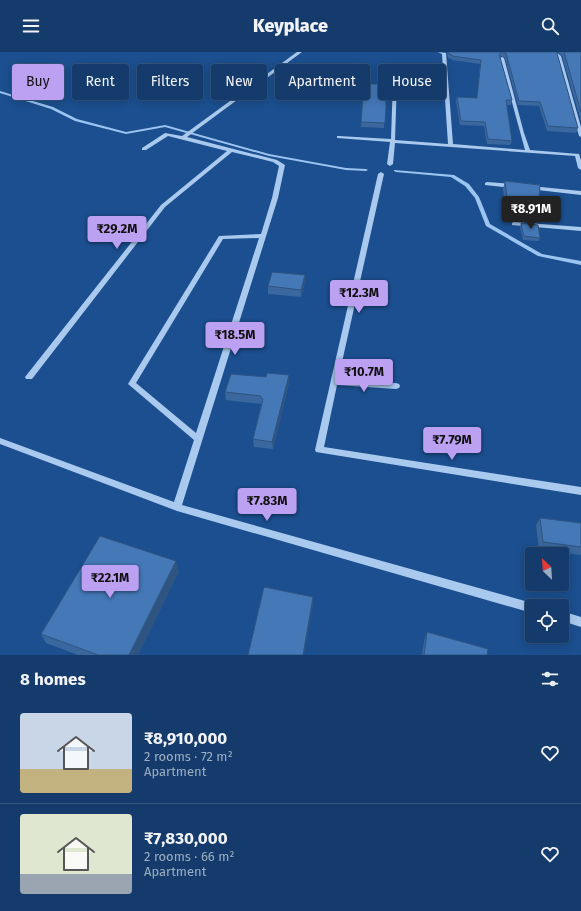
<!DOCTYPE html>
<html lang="en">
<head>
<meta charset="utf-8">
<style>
  :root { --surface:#143b6b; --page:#214673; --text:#f1f3f6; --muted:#9dadc1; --line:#33557e; --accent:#bca0f2 }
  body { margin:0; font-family:"Fira Sans",sans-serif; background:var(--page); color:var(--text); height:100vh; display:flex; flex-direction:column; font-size:15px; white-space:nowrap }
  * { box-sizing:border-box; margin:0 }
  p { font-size:13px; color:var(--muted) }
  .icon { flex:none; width:22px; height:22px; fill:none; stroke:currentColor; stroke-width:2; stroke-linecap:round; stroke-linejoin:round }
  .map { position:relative; height:603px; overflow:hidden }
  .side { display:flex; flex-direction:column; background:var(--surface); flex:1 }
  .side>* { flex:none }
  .hud { position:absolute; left:12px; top:12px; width:557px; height:36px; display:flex; gap:8px }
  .needle { width:26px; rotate:335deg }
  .fabs { position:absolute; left:525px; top:495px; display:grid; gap:8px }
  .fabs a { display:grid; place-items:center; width:44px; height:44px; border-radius:4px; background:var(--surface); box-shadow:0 2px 10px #0003,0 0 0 1px var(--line); font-size:20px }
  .price { position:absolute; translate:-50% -34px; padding:0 9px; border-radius:4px; background:var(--accent); color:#111; font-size:13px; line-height:26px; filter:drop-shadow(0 1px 2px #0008) }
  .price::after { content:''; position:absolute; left:50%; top:24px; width:12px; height:9px; margin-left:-6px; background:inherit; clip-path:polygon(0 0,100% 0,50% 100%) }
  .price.current { background:#222; color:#fff }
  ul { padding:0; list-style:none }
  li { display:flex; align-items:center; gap:12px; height:100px; padding:0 20px }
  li+li { border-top:1px solid var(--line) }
  li span { display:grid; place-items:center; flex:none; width:112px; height:80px; border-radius:4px; color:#555 }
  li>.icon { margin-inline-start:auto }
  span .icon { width:48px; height:48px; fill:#fffc; stroke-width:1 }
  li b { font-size:17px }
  h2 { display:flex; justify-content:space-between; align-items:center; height:48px; padding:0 20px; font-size:17px }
  .pill { padding:0 14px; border-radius:4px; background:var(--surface); box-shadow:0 2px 10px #0003,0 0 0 1px var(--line); font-size:14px; line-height:36px }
  .pill.current { background:var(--accent); color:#111 }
  header { display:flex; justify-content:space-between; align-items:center; height:52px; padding:0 20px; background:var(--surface); font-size:18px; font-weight:800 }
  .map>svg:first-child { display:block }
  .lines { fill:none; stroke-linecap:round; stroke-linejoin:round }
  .stream { fill:#9cc4f0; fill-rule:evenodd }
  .minor { fill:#a9c9ee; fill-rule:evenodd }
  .wall { fill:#3a679d }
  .shaded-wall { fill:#305480 }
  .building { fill:#4478b7; stroke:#305480 }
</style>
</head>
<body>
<header><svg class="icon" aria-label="menu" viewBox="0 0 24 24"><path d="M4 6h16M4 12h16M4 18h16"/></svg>Keyplace<svg class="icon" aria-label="search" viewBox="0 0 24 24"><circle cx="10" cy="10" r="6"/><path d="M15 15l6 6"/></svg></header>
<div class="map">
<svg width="581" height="603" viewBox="0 0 581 603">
  <rect width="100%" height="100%" fill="#1b4f8f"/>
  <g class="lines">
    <path class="stream" d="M0,39L53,55L77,67L126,80L165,73L269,102L346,116L366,117L368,118L366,119L346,118L269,104L165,75L126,82L75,69L51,57L0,41Z
      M394,118L454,123L469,132L479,145L490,172L542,202L581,209V213L538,204L486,174L475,146L465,134L451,125L396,120L394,119Z"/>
    <path class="minor" d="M297,0H302L187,85L277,108L285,113L278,146L182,453L532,551L536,554H532V561L177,459L0,392V386L174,450L194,388L128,332L219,184L261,182L272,146L279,114L273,110L232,100L165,155L32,327H26L25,325L161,153L227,99L168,84L146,98H142V96L165,81L182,84ZM259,186L196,381L136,331L223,187Z
      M438,0L446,1L453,92L525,98L500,6L502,5L504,6L524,81L530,98L579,102L581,108V118L578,116L575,104L395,91L393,112L390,114L387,112L390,90L337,86V84H339L391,87L393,28L395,27L397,28L395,88L448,92L442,2Z
      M552,0H556L561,4L581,75V85L579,84L557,4Z
      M381,120L384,122L338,328L396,331L399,332L400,334L399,336L396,337L337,333L324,395L581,435V443L316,400L315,398L378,122Z
      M487,130L513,132L516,134L513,136L485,133V131Z
      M531,134L581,139V143L529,137V135Z
      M514,170L581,175V179L512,173V171Z
      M562,559L581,565V575L562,569Z"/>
  </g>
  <path class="wall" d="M447,0H556L578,76L576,81L547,79L539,54L518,53L505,6L501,4L500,5L512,48L511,53H507L512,89L510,93L487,92L484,74L460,73L456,49L457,45L477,46L480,12L452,8V7L448,6Z
    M558,0H581V69L562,4Z
    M364,32L386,54L384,76L361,75Z
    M505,129L538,163L536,170L519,169L518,165L506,164L503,137Z
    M521,171L540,186L539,189L523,188L520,175Z
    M305,223V230L301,245L268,242V234Z
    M289,323V331L273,397L254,395L253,387L261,354V352L226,348L225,340L266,325Z
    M540,466L581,471V503L539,498L536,473Z
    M179,519L138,603H78L46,591L41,582Z
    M427,580L487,603H422L424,589Z"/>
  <path class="shaded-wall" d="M305,223V230L301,245V238Z
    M289,323V331L273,397L272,390Z
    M176,509L179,519L138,603H129Z
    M313,545V554L304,603H303Z"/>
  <path class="building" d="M448,0H502L499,2L512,48H506L512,89L488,87L485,70L461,69L457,45L477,46L481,8L452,4V3L449,2Z
    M503,0H556L557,1L578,76L548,74L540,50L519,49L506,1Z
    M564,0H581V60Z
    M364,32H385L386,54L385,71L361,70Z
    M505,129L540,133L538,163L521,161V158L508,157Z
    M521,171L538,173L540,186L524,184Z
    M272,220L305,223L301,238L268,234Z
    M267,321L289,323L272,390L253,387L263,347L261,346V344L225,340L231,322L266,325Z
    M540,466L581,471V495L543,490Z
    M100,484L176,509L129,603H98L41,582Z
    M264,535L313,545L303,603H248Z
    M427,580L488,597L487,603H424Z"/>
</svg>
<div class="fabs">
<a><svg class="needle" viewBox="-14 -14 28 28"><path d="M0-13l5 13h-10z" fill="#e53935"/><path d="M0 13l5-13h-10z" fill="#9dadc1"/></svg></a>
<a><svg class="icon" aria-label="locate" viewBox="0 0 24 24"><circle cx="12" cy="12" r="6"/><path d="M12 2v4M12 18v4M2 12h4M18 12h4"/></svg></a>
</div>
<b class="price current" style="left:531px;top:178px">₹8.91M</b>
<b class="price" style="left:117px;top:198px">₹29.2M</b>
<b class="price" style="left:359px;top:262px">₹12.3M</b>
<b class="price" style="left:235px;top:304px">₹18.5M</b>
<b class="price" style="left:364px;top:341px">₹10.7M</b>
<b class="price" style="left:452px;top:409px">₹7.79M</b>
<b class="price" style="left:267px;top:470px">₹7.83M</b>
<b class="price" style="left:110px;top:547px">₹22.1M</b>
<div class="hud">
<a class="pill current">Buy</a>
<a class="pill">Rent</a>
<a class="pill">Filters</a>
<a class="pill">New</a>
<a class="pill">Apartment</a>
<a class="pill">House</a>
</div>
</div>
<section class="side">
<h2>8 homes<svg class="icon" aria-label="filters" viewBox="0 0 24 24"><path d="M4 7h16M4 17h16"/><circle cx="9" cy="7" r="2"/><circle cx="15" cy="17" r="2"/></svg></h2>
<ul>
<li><span style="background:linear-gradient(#c9d6e8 70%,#c2b280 0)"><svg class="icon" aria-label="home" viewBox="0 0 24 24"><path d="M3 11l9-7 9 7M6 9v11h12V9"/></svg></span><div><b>₹8,910,000</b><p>2 rooms · 72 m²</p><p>Apartment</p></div><svg class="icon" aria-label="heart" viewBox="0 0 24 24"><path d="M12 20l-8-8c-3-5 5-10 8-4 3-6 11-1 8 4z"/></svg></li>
<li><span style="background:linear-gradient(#dfe7d0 75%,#9aa5b1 0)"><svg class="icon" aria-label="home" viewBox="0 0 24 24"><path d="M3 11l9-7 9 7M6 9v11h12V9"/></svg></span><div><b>₹7,830,000</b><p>2 rooms · 66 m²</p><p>Apartment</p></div><svg class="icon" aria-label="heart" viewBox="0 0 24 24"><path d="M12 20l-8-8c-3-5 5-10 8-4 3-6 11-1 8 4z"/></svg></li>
</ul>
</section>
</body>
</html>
